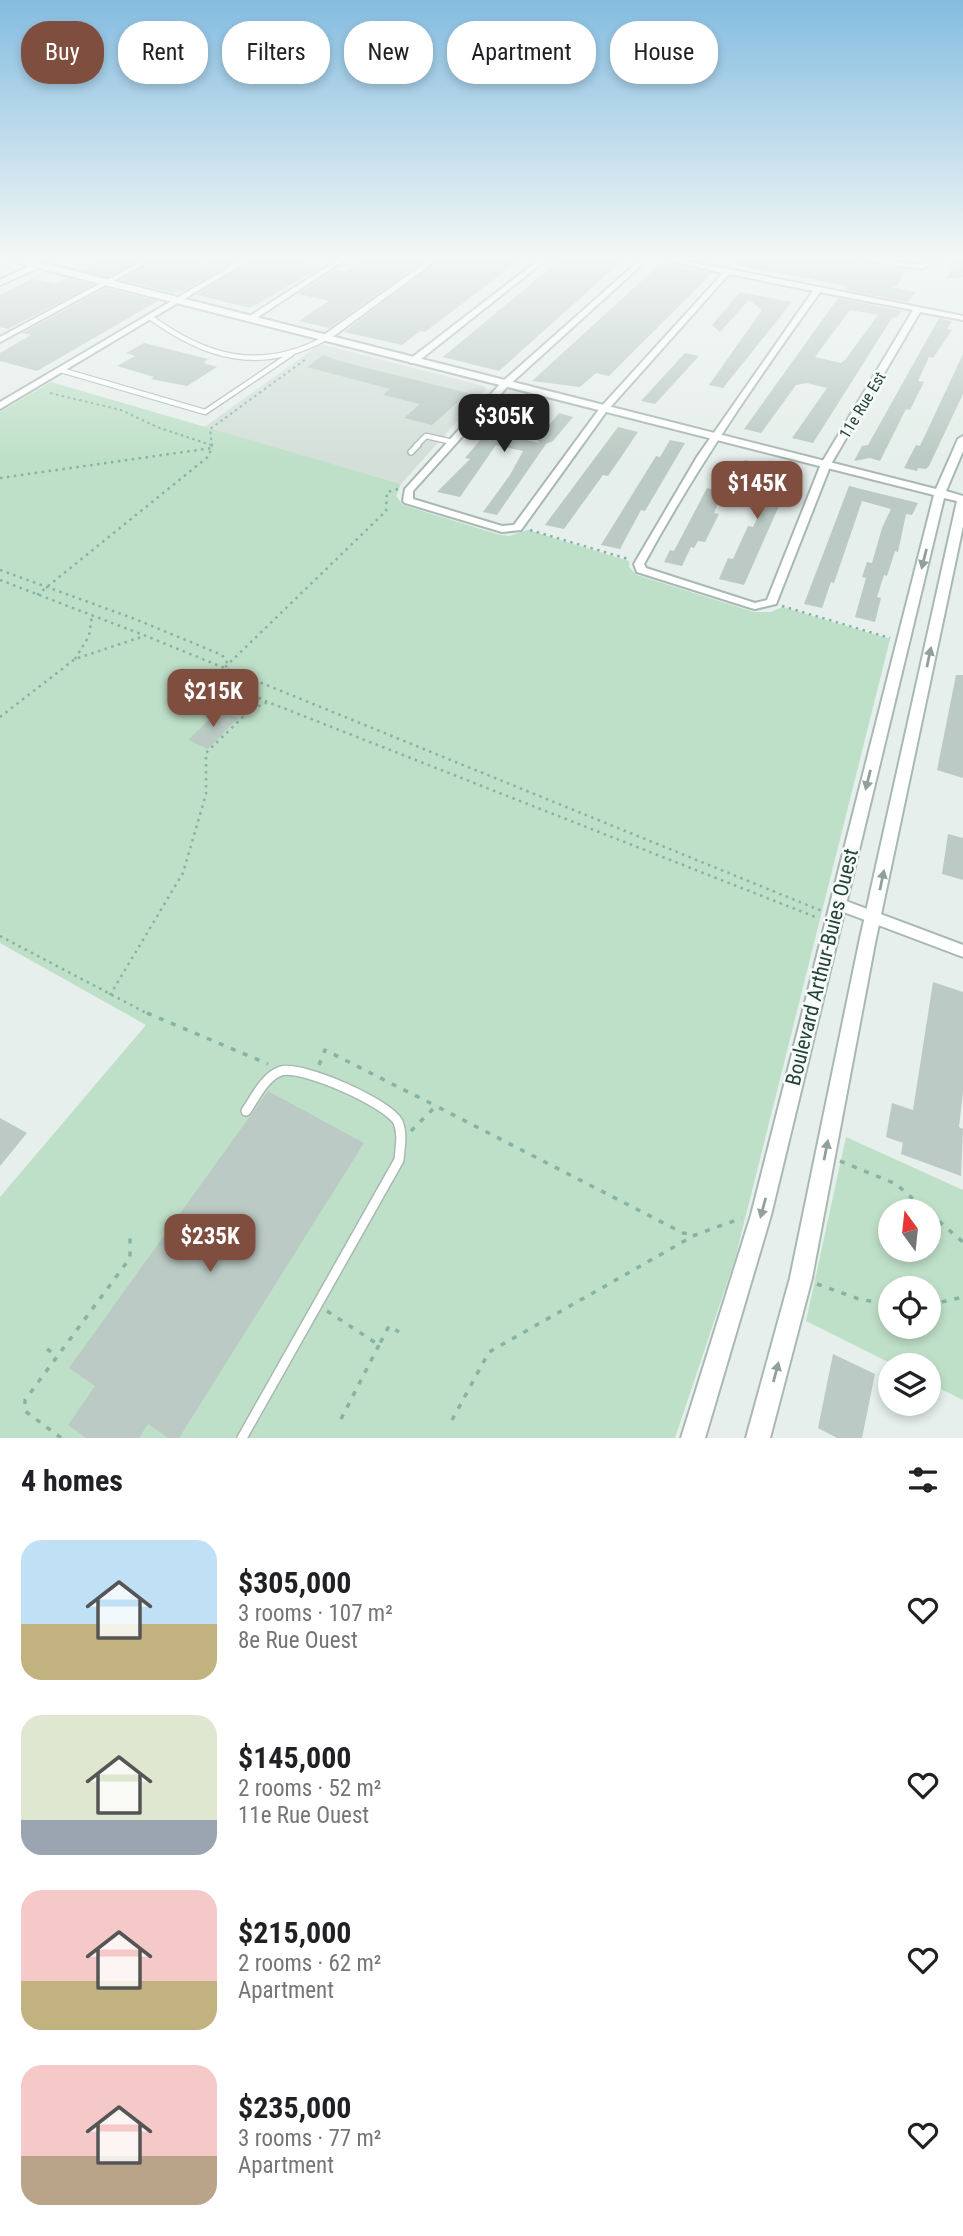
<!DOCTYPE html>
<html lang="en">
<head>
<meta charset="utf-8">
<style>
  :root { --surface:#fff; --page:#f6f6f6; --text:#202124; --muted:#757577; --accent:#7f4e3f }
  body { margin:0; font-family:"Roboto Condensed",sans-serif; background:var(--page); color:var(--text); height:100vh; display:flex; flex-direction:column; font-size:26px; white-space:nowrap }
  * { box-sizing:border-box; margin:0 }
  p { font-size:23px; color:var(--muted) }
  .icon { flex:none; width:38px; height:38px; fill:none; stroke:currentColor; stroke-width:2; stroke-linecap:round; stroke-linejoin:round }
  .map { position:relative; height:1438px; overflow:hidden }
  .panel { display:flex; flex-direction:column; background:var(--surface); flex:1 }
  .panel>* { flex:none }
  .top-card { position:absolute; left:21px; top:21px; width:922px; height:63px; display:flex; gap:14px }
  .needle { width:46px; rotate:345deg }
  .fabs { position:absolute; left:878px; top:1199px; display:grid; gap:14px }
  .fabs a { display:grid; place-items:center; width:63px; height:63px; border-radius:50%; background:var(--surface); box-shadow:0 4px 10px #0003; font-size:35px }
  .price { position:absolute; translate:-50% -60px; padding:0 16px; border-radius:14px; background:var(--accent); color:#fff; font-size:23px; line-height:46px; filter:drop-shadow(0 2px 4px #0008) }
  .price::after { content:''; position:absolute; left:50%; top:42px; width:21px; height:16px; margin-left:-10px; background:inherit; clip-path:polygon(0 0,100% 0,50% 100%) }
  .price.active { background:#222; color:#fff }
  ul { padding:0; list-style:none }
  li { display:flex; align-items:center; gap:21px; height:175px; padding:0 21px }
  li span { display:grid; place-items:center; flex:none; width:196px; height:140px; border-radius:21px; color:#555 }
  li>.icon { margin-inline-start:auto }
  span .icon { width:84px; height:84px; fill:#fffc; stroke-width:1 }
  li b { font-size:30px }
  h2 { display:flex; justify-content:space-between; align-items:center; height:84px; padding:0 21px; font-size:30px }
  .tag { padding:0 24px; border-radius:28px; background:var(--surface); box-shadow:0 4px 10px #0003; font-size:24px; line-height:63px }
  .tag.active { background:var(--accent); color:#fff }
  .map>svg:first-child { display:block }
  .built { fill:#d4dfda }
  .green { fill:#bfe0c8; fill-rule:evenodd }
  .building { fill:#bbcac4; fill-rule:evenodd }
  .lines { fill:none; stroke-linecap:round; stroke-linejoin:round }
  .service-far2-casing { stroke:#a8b8b2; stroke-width:7 }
  .service-far1-casing { stroke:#a8b8b2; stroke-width:8 }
  .service-casing { stroke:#a8b8b2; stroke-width:12 }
  .minor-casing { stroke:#a8b8b2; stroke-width:4 }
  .tertiary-casing { stroke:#a8b8b2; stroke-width:4 }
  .path-far2 { stroke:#86b3a5; stroke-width:2; stroke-dasharray:2.5 3.5; stroke-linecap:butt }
  .path-far1 { stroke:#86b3a5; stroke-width:2.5; stroke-dasharray:2.5 4.5; stroke-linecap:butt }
  .path { stroke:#86b3a5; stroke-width:3.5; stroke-dasharray:5 8; stroke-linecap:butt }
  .service-far2 { stroke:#fff; stroke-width:4.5 }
  .service-far1 { stroke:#fff; stroke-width:5 }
  .service { stroke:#fff; stroke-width:9 }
  .minor { fill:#fff; fill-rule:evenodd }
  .tertiary { fill:#fff; fill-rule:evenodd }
  .oneway { fill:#92a09c }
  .labels { text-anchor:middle; stroke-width:5; stroke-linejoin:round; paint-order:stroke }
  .far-street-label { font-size:16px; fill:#24423a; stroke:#f7fbf9 }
  .near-street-label { font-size:21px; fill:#24423a; stroke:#f7fbf9 }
</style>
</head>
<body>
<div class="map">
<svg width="963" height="1438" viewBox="0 0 963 1438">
  <rect width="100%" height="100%" fill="#e6efeb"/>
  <path class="built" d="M320,344L484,386L486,389L401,484L203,428Z"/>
  <path class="green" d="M51,382L401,484L396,496L403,505L497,534L509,536L528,530L629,561V567L637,575L754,612H771L782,607L890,639L735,1259L675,1438H0V1197L146,1025L0,943V412Z
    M846,1137L963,1190V1400L929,1383V1365H894L806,1321ZM891,1211H929V1250H891ZM891,1288H929V1326H891Z"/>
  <path class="building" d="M107,259H141L107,277L83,271Z
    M156,259H181L206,264L215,259H238L183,291L173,293L121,280Z
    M253,259H289L322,267L250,308L197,295Z
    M365,259H427L329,328L299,321L329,301L298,294L335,270L344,272Z
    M440,259H521L425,332L420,331L402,345L344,332Z
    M561,259H624L499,371L443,357Z
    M737,259H832L906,269L897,286L890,287L915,292L908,302L845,290L847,286L736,265Z
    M956,259H963V277L946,279Z
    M659,265L712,273L609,376L596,373L580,387L532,381Z
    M68,278L93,285L8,329L0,327V295L32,279L56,284Z
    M106,288L158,301L37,371L0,361V353L31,335L22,333Z
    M740,292L792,302L723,388L709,385L762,310L749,300L720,332L712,325Z
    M838,298L902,311L897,317L892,318L813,443L792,438L827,388L807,383L796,385L761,433L744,429ZM850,310L878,315L845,360L841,363L815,357Z
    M939,318L952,321L947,329L952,330L933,358L929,357L918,381L924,382L910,410L906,409L880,461L870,458L854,461L862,446L868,445Z
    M144,343L208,359L204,363L217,367L187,386L151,379L154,377L117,366L135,356L126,353Z
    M685,353L699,356L655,404L641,401Z
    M963,354V394L929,466L926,469L918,468L917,471L904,468L916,445L920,446Z
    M323,355L339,361L468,393L432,425L404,418L420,404L383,395L390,389L307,367Z
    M514,400L532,406L508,436L540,443L537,440L559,413L573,417L553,441L546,444L497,515L483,512L510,475L523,451L496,445L460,497L437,492L470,459L465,458Z
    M618,427L638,432L608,476L603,475L564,529L545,525Z
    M670,440L685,443L645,511L641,510L620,549L601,545L656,456L660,457Z
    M745,460L794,472L744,585L719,579L728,558L733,559L748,526L753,527L766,500L758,498L767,478L737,470Z
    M849,486L918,503L912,515L906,514L898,552L895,551L887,576L884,575L877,597L881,598L875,622L855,617L866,578L862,577L867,562L872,563L882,528L891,509L862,501L834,583L831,582L822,608L804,604Z
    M707,488L723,492L714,513L719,514L705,542L698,541L694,548L691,547L682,566L664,562L670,550L674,551Z
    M956,675H963V778L937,770Z
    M219,710L238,718L208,749L188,740Z
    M948,834L963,838V880L942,874Z
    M933,982L963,992V1092L959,1127L963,1129L961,1176L901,1154L903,1143L886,1137L892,1103L913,1110Z
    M268,1091L364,1143L179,1438H168L148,1424L139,1438H86L68,1425L95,1386L69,1368Z
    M0,1118L27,1133L0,1166Z
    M833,1354L875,1374L862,1438H837L818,1428Z"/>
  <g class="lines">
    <defs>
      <path id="service-far2" d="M150,317C206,358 260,373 324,339
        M61,370L205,412L291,354
        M416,446L426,436L453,442"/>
      <path id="service-far1" d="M411,452L418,445"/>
      <path id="service" d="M242,1438L399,1160C400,1148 403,1134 398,1122C388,1103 302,1065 281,1071C265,1076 255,1098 246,1111"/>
      <path id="minor" d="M146,259H154L0,342V337Z
        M243,259H251L0,409V402Z
        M339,259H346L252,321L245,319Z
        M431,259H438L327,341H321V337Z
        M540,259H547L416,363H410V359Z
        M641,259H648L508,386L413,491V499L502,526L514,525L600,408L723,273L661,259H674L728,269L963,316V320L920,312L831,464L776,604L755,609L751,608L637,572L634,564L697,457L813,291L729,274L606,412L521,530L502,532L405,503L403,501L405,489L502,382ZM820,292L913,310L821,464L767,600L755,603L646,568L644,564C696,468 757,380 820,292Z
        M865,259C883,259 900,264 917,264C925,264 931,259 939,259L922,269L868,261Z
        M838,898L963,945V957L833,908L831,904L833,900Z"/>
      <path id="tertiary" d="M9,259L39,262L936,489L958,439L963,436V451L946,491L963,496V526L875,943L812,1278L770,1438H746L790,1278L859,943L957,501L944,498L771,1215L705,1438H681L751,1215L934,495L38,268L0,285V280L29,266Z"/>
    </defs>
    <use href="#service-far2" class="service-far2-casing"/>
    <use href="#service-far1" class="service-far1-casing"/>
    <use href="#service" class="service-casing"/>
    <use href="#minor" class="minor-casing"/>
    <use href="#tertiary" class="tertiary-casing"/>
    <path class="path-far2" d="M942,264L963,268
      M50,393L121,410L157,427L211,445
      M212,446L210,429L306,359"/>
    <path class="path-far1" d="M0,478L212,448
      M398,489L387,492L386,511L219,673L217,679L268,702L818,918
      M530,530L628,559
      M0,570L135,619L222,655L228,664
      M0,580L146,636L822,911
      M37,595L209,456L212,445
      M782,606L890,638
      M75,659L89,636L92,616
      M0,717L75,659L144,636
      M0,936L150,1015
      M110,995L183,873L206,794V753L250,710L268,702"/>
    <path class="path" d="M147,1013L268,1064
      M319,1065L325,1050L436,1106
      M411,1131L436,1106L683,1233L695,1235
      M840,1161L896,1184L927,1211
      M929,1213L963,1242
      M817,1284L859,1299L891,1305
      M929,1305L963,1297
      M327,1311L379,1345L389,1326L399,1332
      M47,1349L57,1356
      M341,1419L379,1345
      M452,1420L489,1352L695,1235L742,1218
      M61,1438L25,1411V1400L130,1258V1237"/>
    <use href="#service-far2" class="service-far2"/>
    <use href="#service-far1" class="service-far1"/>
    <use href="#service" class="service"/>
    <use href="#minor" class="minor"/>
    <use href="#tertiary" class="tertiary"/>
  </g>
  <defs><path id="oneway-solid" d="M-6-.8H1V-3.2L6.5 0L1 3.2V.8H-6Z" transform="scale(1.75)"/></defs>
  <g class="oneway">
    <use href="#oneway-solid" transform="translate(924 559) rotate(104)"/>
    <use href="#oneway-solid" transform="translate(929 657) rotate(-78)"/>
    <use href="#oneway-solid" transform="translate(868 780) rotate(104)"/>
    <use href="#oneway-solid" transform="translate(882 880) rotate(-78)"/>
    <use href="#oneway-solid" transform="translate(826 1150) rotate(-79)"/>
    <use href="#oneway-solid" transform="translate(763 1208) rotate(105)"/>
    <use href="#oneway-solid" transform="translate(776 1372) rotate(-75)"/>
  </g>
  <linearGradient id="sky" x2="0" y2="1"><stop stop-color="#84bce0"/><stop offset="0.56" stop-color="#f4f8f6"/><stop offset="1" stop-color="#f4f8f6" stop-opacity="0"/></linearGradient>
  <rect width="963" height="460" fill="url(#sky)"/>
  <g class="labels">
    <g class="far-street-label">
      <text transform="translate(862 405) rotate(-59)" y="6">11e Rue Est</text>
    </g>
    <g class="near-street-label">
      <text transform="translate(822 967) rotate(-76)" y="7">Boulevard Arthur-Buies Ouest</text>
    </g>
  </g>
</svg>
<div class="fabs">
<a><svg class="needle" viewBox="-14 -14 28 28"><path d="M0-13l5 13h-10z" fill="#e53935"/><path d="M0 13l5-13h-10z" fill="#757577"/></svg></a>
<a><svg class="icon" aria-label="locate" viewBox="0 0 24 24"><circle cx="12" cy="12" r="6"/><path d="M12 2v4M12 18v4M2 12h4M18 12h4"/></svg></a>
<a><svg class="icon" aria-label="layers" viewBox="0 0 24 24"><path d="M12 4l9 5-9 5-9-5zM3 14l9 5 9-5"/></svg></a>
</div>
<b class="price active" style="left:504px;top:454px">$305K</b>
<b class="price" style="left:757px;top:521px">$145K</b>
<b class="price" style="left:213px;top:729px">$215K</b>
<b class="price" style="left:210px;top:1274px">$235K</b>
<div class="top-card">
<a class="tag active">Buy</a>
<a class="tag">Rent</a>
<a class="tag">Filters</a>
<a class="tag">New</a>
<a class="tag">Apartment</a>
<a class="tag">House</a>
</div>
</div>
<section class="panel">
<h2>4 homes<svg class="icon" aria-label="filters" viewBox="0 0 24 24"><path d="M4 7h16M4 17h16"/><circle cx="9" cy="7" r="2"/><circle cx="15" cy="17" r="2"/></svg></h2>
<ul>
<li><span style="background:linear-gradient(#bfe0f5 60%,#c2b280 0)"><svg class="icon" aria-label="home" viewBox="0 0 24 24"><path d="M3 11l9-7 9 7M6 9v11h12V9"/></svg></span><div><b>$305,000</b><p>3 rooms · 107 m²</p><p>8e Rue Ouest</p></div><svg class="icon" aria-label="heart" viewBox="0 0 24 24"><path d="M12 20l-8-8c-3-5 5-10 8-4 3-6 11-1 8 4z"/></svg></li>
<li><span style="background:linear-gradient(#dfe7d0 75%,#9aa5b1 0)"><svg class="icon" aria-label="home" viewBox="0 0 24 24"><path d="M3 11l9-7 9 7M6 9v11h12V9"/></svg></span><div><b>$145,000</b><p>2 rooms · 52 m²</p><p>11e Rue Ouest</p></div><svg class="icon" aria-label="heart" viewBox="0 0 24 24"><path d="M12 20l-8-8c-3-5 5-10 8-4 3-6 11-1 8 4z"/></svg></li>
<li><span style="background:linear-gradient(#f6c9c9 65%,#c2b280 0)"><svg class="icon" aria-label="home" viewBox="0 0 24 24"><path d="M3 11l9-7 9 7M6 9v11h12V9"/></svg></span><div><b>$215,000</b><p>2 rooms · 62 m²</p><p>Apartment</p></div><svg class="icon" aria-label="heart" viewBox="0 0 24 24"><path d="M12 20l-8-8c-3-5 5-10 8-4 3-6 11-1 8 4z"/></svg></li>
<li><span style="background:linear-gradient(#f6c9c9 65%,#b9a48a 0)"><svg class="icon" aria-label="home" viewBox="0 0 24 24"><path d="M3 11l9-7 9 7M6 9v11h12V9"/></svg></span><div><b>$235,000</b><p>3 rooms · 77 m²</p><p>Apartment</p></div><svg class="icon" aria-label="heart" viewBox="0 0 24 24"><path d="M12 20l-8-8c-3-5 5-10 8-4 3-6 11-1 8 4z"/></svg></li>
</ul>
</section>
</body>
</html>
